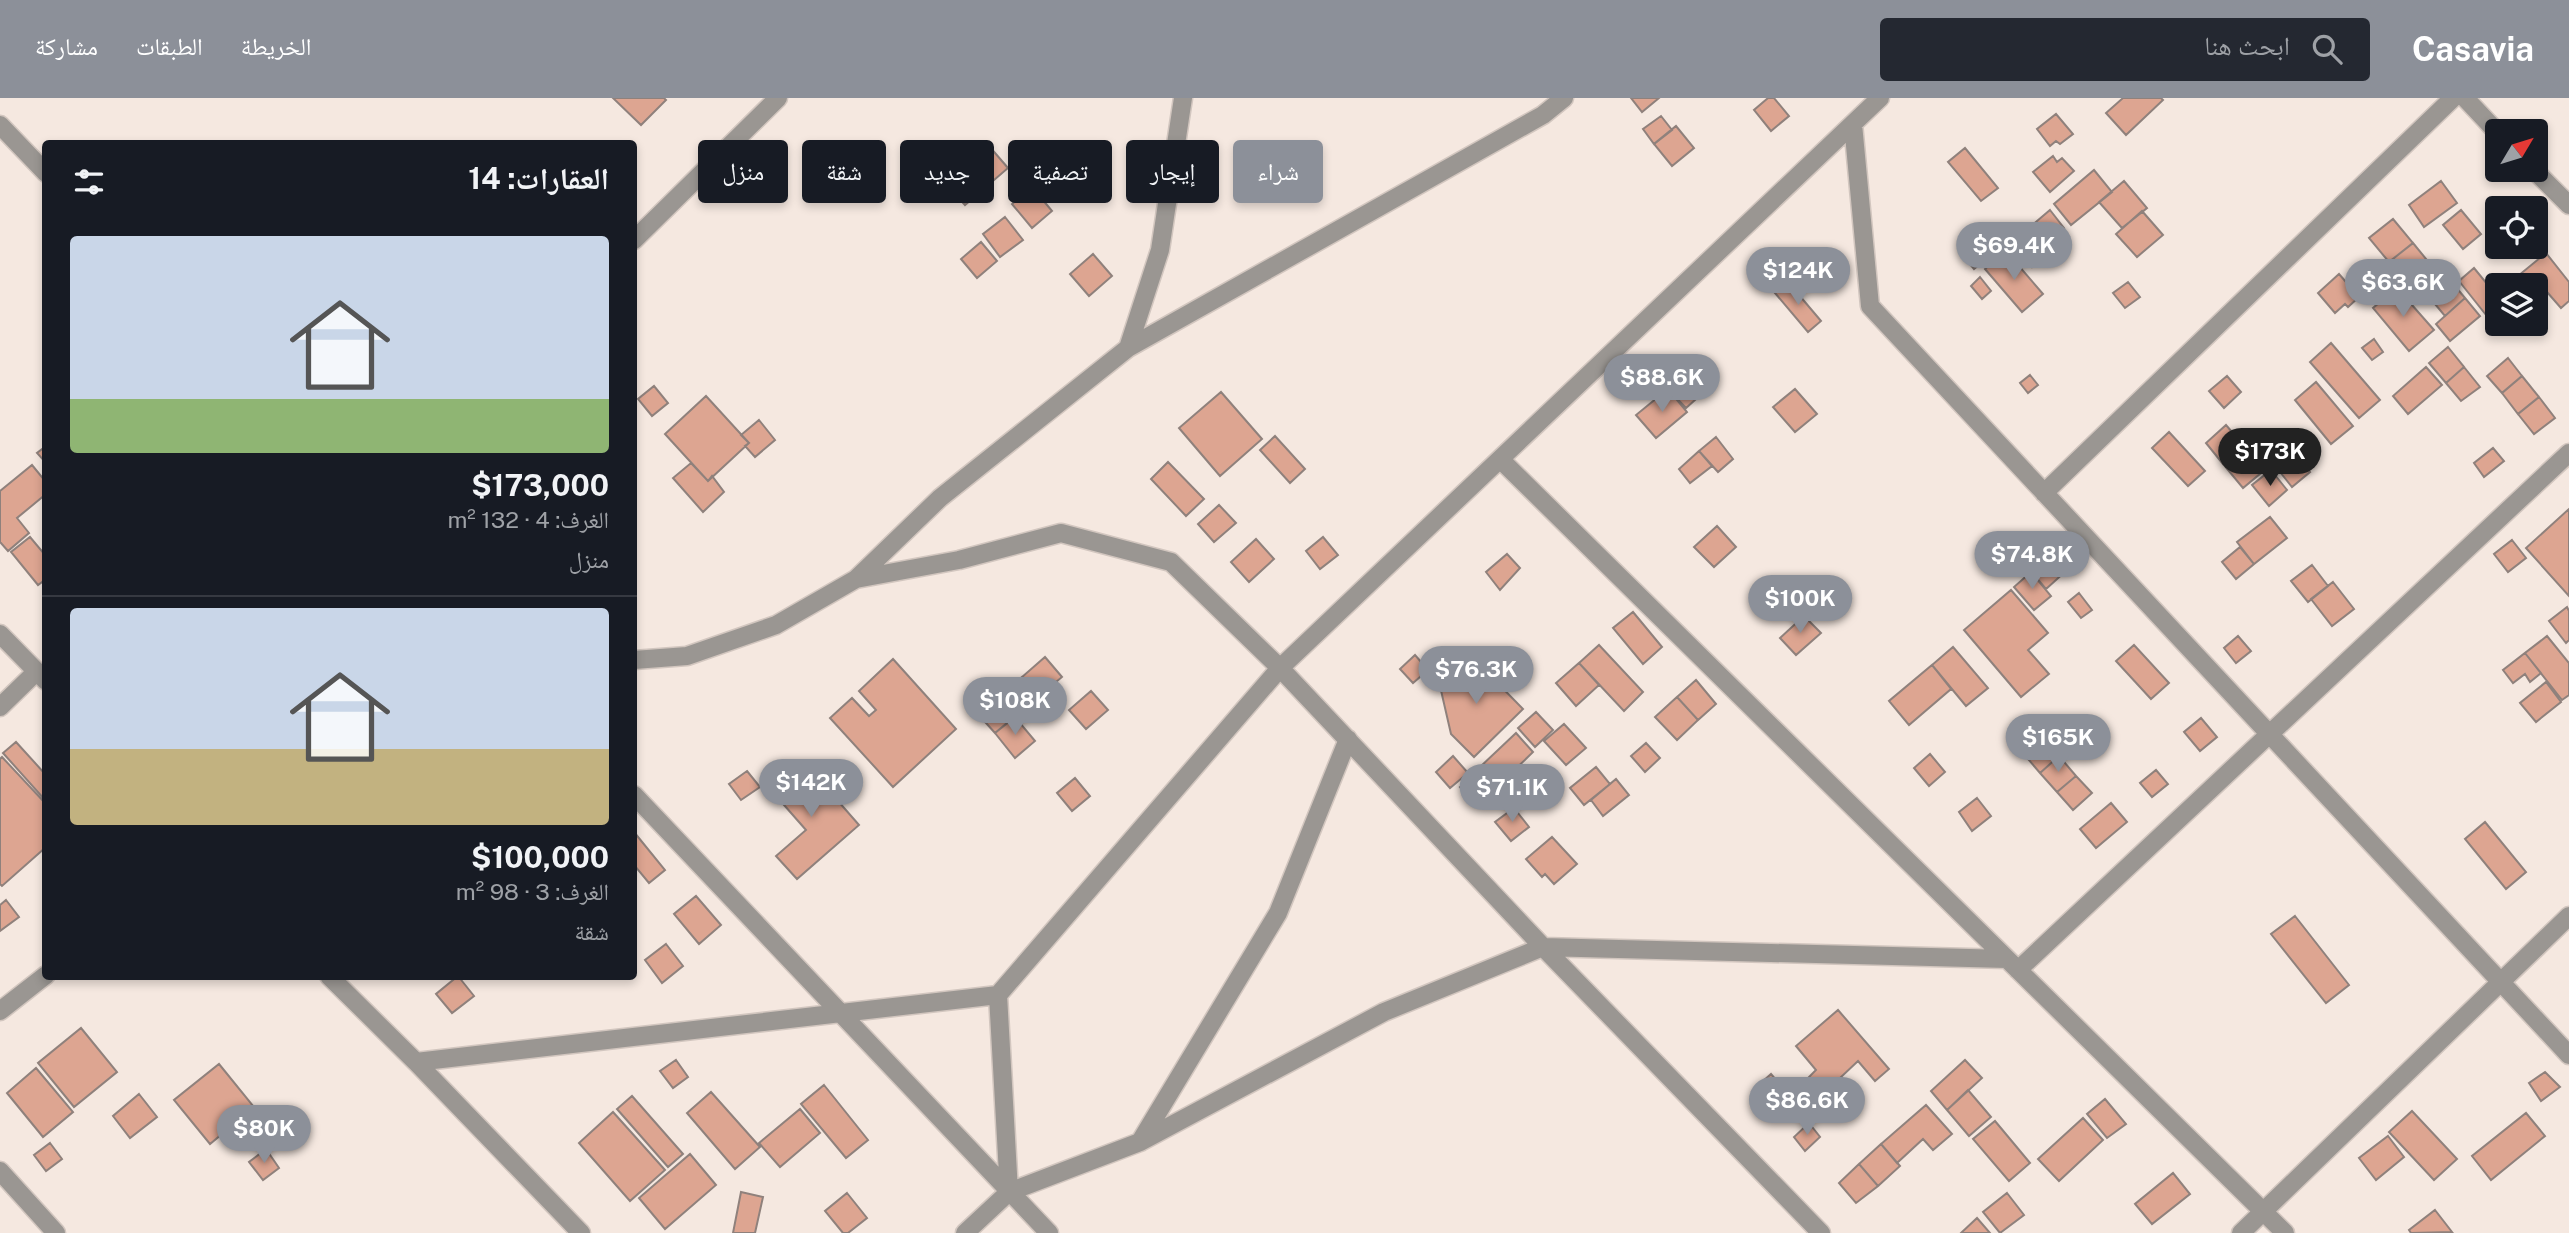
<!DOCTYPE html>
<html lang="ar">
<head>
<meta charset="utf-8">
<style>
  :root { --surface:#171b24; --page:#242831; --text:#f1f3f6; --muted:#9ea1a6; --line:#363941; --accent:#8c9099 }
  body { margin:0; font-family:"Public Sans","Noto Naskh Arabic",sans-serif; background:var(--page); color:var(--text); direction:rtl; height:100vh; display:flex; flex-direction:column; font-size:26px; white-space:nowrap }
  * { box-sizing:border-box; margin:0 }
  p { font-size:23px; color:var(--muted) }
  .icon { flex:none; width:38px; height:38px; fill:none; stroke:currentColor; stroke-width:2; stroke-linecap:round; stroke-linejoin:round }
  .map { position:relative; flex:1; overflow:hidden; direction:ltr }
  .details { position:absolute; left:42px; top:42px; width:595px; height:840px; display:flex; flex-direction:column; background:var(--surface); border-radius:7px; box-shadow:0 4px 10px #0003; direction:rtl }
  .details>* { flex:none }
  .guide { position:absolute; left:658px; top:42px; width:665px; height:63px; direction:rtl; display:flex; gap:14px }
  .needle { width:46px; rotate:52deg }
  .controls { position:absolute; left:2485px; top:21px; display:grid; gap:14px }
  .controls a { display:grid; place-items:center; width:63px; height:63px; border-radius:7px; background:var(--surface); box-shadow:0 4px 10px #0003; font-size:35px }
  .price { position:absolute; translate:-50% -60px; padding:0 16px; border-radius:24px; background:var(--accent); color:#fff; font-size:23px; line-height:46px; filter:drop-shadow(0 2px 4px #0008) }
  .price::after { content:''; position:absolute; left:50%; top:42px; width:21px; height:16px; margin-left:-10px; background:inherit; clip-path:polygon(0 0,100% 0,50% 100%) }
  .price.active { background:#222; color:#fff }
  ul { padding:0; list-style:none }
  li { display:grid; align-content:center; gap:14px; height:371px; padding:0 28px }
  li+li { border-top:2px solid var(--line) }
  li span { display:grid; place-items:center; height:217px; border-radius:7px; color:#555 }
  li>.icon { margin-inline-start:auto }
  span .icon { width:126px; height:126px; fill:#fffc; stroke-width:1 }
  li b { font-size:30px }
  h2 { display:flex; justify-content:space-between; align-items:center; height:84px; padding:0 28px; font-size:30px }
  .chip { padding:0 24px; border-radius:7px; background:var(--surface); box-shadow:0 4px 10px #0003; font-size:24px; line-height:63px }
  .chip.active { background:var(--accent); color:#fff }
  header { display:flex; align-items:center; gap:42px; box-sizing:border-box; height:98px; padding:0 35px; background:var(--accent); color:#fff }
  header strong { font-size:33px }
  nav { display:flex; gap:38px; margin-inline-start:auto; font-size:24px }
  .search { width:490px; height:63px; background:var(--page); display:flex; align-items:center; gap:18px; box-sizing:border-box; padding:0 24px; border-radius:7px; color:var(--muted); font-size:26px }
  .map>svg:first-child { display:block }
  .building { fill:#dda591; stroke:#8f817c; stroke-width:2 }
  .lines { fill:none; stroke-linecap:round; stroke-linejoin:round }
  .minor-casing { stroke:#d2c6bf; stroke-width:21 }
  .minor { stroke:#9a9692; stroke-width:18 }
</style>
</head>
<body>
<header>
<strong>Casavia</strong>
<div class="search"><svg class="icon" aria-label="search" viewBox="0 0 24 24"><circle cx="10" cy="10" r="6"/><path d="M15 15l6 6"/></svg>ابحث هنا</div>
<nav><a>الخريطة</a><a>الطبقات</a><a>مشاركة</a></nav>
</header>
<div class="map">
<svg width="2569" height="1135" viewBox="0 0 2569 1135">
  <rect width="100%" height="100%" fill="#f5e8e0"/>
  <path class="building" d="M613,0H664L666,2L641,27Z
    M1631,0H1659L1642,14Z
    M1768,0H1774L1789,18L1771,33L1754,12Z
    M2123,0H2161L2163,2L2126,37L2106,15Z
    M2056,16L2073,36L2060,46L2056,43L2050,48L2037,31Z
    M1661,18L1672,32L1654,46L1643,31Z
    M1676,28L1694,50L1672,68L1654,46Z
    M989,48L1008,70L965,107L946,86Z
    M1965,50L1998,90L1981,103L1948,64Z
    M2053,58L2057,64L2062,60L2074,73L2050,94L2033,74Z
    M2094,72L2112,94L2071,127L2054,106Z
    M2124,83L2147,110L2122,130L2099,104Z
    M2441,83L2457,105L2424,129L2409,107Z
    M1032,89L1052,113L1032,130L1012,106Z
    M2050,112L2064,130L2044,146L2030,129Z
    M2461,112L2481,136L2463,151L2443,127Z
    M2142,113L2163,137L2137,159L2116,136Z
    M1005,119L1023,142L1000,159L983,136Z
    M2393,121L2413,145L2389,164L2369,140Z
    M2030,129L2044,146L2038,150L2044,158L2032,169L2011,144Z
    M981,144L997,163L977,180L961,161Z
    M1984,144L1993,155L1974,171L1965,160Z
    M2413,145L2431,167L2407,186L2389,164Z
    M2006,153L2043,196L2022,214L1985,171Z
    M2546,155L2569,184V203L2561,210L2547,194L2536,204V187H2507Z
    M1093,156L1112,178L1089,198L1070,176Z
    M2435,164L2465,200L2445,218L2414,181Z
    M2474,170L2497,198V225L2494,227L2459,183Z
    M2339,176L2359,199L2348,209L2345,206L2335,215L2318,195Z
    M1980,179L1991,193L1982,201L1971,188Z
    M1788,184L1821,223L1808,234L1775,195Z
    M2128,184L2140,199L2125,210L2113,195Z
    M2397,190L2434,232L2409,253L2373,210Z
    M2465,200L2480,218L2450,243L2436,226Z
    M2374,241L2383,254L2372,262L2362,250Z
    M2331,245L2380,302L2359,320L2310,264Z
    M2448,249L2464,269L2446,285L2429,265Z
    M2508,260L2522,278L2502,295L2487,278Z
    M2426,269L2442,287L2408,316L2393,298Z
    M2464,269L2480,289L2461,303L2446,285Z
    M1686,273L1705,293L1686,310L1667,290Z
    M2030,277L2038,287L2028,295L2020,285Z
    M2227,278L2241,294L2224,310L2209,293Z
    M2522,278L2539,299L2518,316L2502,295Z
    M2316,284L2353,328L2331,346L2295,302Z
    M654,288L668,305L652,318L638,301Z
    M1668,291L1687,314L1656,340L1636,317Z
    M1795,291L1817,316L1795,334L1773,309Z
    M1221,294L1262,341L1220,378L1179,330Z
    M706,298L749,345L708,383L665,336Z
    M2539,299L2555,320L2534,336L2518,316Z
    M759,322L775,342L755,359L745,348L749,345L741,337Z
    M2226,327L2244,348L2223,366L2206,345Z
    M2169,334L2205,373L2188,388L2152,350Z
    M1275,338L1305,371L1290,385L1260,352Z
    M1716,339L1733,361L1718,374L1699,353Z
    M46,348V365L37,355Z
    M2290,349L2310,374L2292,389L2272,364Z
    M2493,350L2504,363L2484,379L2474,365Z
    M2241,351L2261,375L2243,390L2223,366Z
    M1699,353L1712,368L1690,385L1679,371Z
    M1168,364L1204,401L1186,418L1151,381Z
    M691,365L708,383L712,378L724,394L703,414L673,380Z
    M32,367L46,384V396L17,420L29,435L8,453L0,444V393Z
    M2271,372L2287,392L2269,408L2252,387Z
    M1219,407L1236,425L1214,444L1198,426Z
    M2569,411V498L2526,450Z
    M2270,419L2287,440L2254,466L2237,444Z
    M1717,428L1736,449L1714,469L1694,449Z
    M30,439L46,458V481L38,487L11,454Z
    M1323,439L1338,457L1320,471L1306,453Z
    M1256,441L1274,461L1249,484L1231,464Z
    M2512,442L2526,460L2508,474L2494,456Z
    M2240,449L2254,466L2236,481L2222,464Z
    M2049,454L2066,473L2046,491L2029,471Z
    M1507,456L1520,470L1500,492L1486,474Z
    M2312,467L2328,488L2308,504L2291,483Z
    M2031,474L2051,498L2034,512L2014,489Z
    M2333,484L2354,511L2332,528L2311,501Z
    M2011,492L2048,535L2028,552L2049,576L2021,599L1964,532Z
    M2079,495L2092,512L2081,520L2068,504Z
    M2567,509L2569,513V542L2566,545L2549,523Z
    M1633,514L1662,549L1643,566L1613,530Z
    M1804,518L1821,535L1796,557L1780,540Z
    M2238,538L2251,553L2236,565L2224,550Z
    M2547,538L2569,565V597L2562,602L2525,555Z
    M1599,547L1643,594L1624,613L1579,565Z
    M2134,547L2169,585L2151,601L2116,563Z
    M1953,549L1988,590L1966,608L1932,567Z
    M2525,555L2541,575L2530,584L2525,576L2513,585L2503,572Z
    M1415,557L1428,572L1413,585L1400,571Z
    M1471,558L1523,611L1474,659L1451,636L1440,588Z
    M1045,559L1062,579L1038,599L1022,579Z
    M893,561L956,631L893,689L830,620L852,600L869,618L876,612L859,593Z
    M1579,565L1599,587L1576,608L1556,585Z
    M1932,567L1951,591L1909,627L1889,603Z
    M1022,579L1038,599L995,635L978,616Z
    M1696,582L1716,606L1698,622L1677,599Z
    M2546,584L2561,604L2536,624L2520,605Z
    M1091,593L1108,612L1086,631L1069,612Z
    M1677,599L1698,622L1677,642L1655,619Z
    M1536,614L1553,632L1535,649L1518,630Z
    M1015,619L1035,643L1015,660L995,635Z
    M2201,620L2217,639L2200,653L2184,634Z
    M1564,626L1586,650L1566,667L1544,643Z
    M1516,635L1533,654L1498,688L1480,669Z
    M2041,638L2059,658L2040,675L2023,655Z
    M16,644L46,677L45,702L3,655Z
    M1646,645L1660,660L1645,674L1631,658Z
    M1930,656L1945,674L1929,688L1914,670Z
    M1453,658L1468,675L1450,690L1436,674Z
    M2059,658L2076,678L2057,694L2040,675Z
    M2,659L46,706V749L2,788L0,786V661Z
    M803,663L859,727L797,781L776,758L806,732L770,691Z
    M1596,669L1610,686L1584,707L1570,690Z
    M2156,672L2168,686L2152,699L2140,685Z
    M747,673L760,689L741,702L729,686Z
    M1479,673L1494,691L1476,707L1460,689Z
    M2076,678L2092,695L2073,712L2057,694Z
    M1075,680L1090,698L1072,713L1057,695Z
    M1616,681L1629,697L1603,718L1591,702Z
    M1977,700L1991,718L1972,733L1959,714Z
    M2111,705L2127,724L2096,750L2080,731Z
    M1514,710L1529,729L1511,743L1495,724Z
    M2485,724L2526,774L2506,791L2465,741Z
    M634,734L665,772L649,785L634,767Z
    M1552,739L1577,766L1554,786L1545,776L1542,779L1526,761Z
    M696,798L721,827L699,846L674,816Z
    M6,802L19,819L0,833V807Z
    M2295,818L2349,887L2326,905L2271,836Z
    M666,846L683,868L662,885L645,862Z
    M458,878L474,898L452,915L436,896Z
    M1838,912L1889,971L1875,983L1858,963L1841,979L1862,1003L1843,1019L1809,979L1816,972L1796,948Z
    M81,930L117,974L74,1009L38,965Z
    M676,962L688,979L673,990L660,973Z
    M1965,962L1982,980L1947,1012L1931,993Z
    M219,966L254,1009L210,1046L174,1002Z
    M36,970L73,1014L43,1039L7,995Z
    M2545,974L2560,989L2541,1003L2529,985Z
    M1771,976L1783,990L1765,1006L1753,992Z
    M824,987L868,1042L846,1060L801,1006Z
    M1968,992L1991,1019L1969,1038L1947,1012Z
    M711,994L760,1049L735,1071L687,1015Z
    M139,996L157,1019L130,1040L113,1018Z
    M632,998L683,1056L668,1069L617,1011Z
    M2105,1001L2126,1026L2107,1040L2087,1016Z
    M1926,1007L1952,1036L1933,1052L1923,1041L1897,1065L1881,1046Z
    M800,1011L820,1035L780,1069L759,1045Z
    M2412,1013L2457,1061L2434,1082L2389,1034Z
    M613,1014L665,1072L630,1103L579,1045Z
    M2526,1015L2545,1038L2491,1082L2472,1058Z
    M2083,1020L2103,1042L2059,1083L2038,1061Z
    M1995,1023L2030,1065L2009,1083L1973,1041Z
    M1809,1025L1820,1039L1805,1053L1794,1039Z
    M2388,1038L2404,1059L2376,1082L2359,1060Z
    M50,1045L62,1061L46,1073L34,1057Z
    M1881,1046L1900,1068L1878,1088L1859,1066Z
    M266,1051L279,1070L263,1082L249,1064Z
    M690,1056L716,1087L665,1131L639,1100Z
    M1859,1066L1878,1088L1856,1105L1839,1085Z
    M2173,1075L2190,1096L2152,1126L2135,1106Z
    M741,1094L763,1099L755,1135H733Z
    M847,1095L867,1120L848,1135H843L825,1113Z
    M2007,1095L2024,1117L2000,1135L1983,1114Z
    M2435,1112L2452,1134L2411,1135L2409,1132Z
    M1977,1120L1990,1135H1961Z"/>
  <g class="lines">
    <defs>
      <path id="minor" d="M2465,0L2497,34
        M1853,26L1870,208L2569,957
        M0,27L46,75
        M2534,72L2569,107
        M634,142L778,0
        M1128,250L1160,152L1183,0
        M1500,361L2285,1135
        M2044,395L2453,0
        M856,481L959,462L1061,435L1171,464L1280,570L1543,849L1821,1135
        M0,536L46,583
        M634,562L687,558L776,527L856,481L940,400L1128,250L1543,17L1564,0
        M0,609L36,574
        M634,697L1049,1135
        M2018,872L2569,355
        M329,878L416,964L581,1135
        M0,913L46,877
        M416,964L998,897
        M1140,1044L1278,815L1348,641
        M0,1073L56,1135
        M1009,1094L998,897L1280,570L1880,0
        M965,1135L1009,1094L1140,1044L1384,914L1543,849L2007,861
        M2241,1135L2569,818"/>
    </defs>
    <use href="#minor" class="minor-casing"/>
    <use href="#minor" class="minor"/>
  </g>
</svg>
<div class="controls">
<a><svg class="needle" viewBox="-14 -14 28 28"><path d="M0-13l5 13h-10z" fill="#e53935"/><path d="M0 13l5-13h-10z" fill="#9ea1a6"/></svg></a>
<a><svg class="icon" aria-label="locate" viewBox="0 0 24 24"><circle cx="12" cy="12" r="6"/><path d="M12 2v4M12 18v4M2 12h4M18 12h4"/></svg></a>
<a><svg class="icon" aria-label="layers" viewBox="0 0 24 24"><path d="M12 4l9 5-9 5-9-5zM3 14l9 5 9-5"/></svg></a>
</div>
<b class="price" style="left:2014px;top:184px">$69.4K</b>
<b class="price" style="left:1798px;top:209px">$124K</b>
<b class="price" style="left:2403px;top:221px">$63.6K</b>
<b class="price" style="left:1662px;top:316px">$88.6K</b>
<b class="price active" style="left:2270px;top:390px">$173K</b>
<b class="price" style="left:2032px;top:493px">$74.8K</b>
<b class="price" style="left:1800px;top:537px">$100K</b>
<b class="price" style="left:1476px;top:608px">$76.3K</b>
<b class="price" style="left:1015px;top:639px">$108K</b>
<b class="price" style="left:2058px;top:676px">$165K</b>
<b class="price" style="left:811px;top:721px">$142K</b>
<b class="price" style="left:1512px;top:726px">$71.1K</b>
<b class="price" style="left:1807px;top:1039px">$86.6K</b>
<b class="price" style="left:264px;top:1067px">$80K</b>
<div class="guide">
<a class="chip active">شراء</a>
<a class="chip">إيجار</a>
<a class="chip">تصفية</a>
<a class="chip">جديد</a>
<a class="chip">شقة</a>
<a class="chip">منزل</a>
</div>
<section class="details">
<h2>العقارات: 14<svg class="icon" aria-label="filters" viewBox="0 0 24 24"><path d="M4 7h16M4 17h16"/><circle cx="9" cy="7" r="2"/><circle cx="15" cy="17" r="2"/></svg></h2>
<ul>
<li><span style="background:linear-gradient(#c9d6e8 75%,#8fb573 0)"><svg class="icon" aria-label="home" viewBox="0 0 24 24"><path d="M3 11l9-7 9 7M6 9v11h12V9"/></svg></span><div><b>$173,000</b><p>الغرف: 4 · 132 m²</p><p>منزل</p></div></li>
<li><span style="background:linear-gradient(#c9d6e8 65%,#c2b280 0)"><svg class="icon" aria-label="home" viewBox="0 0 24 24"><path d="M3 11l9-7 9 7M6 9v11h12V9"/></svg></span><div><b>$100,000</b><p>الغرف: 3 · 98 m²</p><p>شقة</p></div></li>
</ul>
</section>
</div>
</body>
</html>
